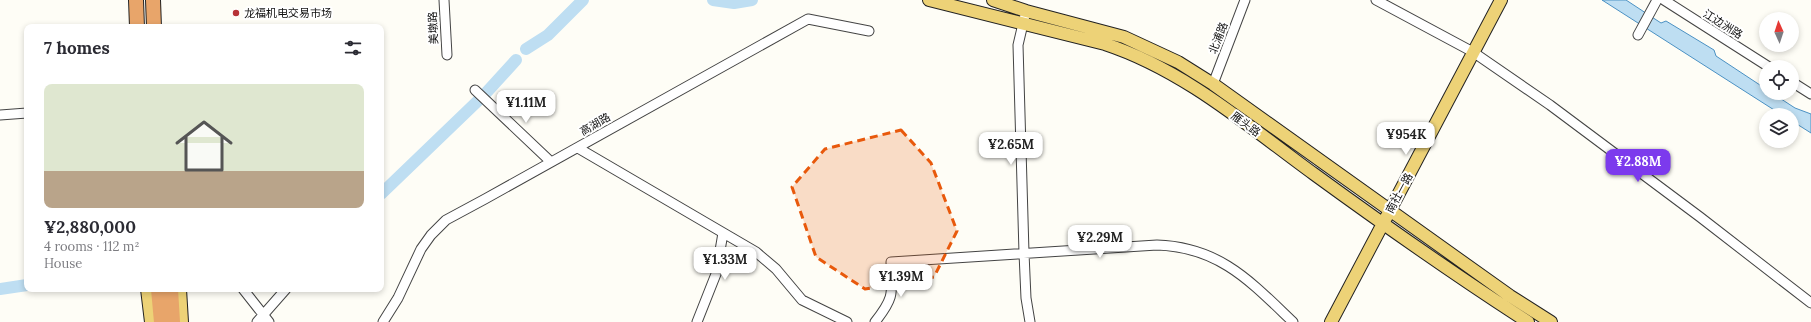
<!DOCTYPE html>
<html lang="en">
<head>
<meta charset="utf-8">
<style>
  :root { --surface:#fff; --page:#f2f2f3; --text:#2b2b33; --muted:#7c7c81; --line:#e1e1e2; --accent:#7c3aed }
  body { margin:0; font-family:Lora,"Noto Sans SC",serif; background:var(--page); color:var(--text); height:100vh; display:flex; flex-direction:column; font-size:15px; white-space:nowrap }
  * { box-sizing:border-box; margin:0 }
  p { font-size:13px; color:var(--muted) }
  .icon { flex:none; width:22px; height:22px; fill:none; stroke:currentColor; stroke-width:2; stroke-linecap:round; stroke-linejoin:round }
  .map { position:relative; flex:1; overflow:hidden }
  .details { position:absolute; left:24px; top:24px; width:360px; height:268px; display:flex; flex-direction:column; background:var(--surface); border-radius:8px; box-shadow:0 2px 6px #0003 }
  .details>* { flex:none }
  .needle { width:26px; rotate:357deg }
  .tools { position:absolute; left:1759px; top:12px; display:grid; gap:8px }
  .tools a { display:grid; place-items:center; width:40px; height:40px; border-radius:50%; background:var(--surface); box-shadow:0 2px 6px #0003; font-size:20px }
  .price { position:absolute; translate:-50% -34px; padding:0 9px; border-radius:8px; background:#fff; color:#222; font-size:13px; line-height:26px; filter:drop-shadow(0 1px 2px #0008) }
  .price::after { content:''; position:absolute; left:50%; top:24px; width:12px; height:9px; margin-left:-6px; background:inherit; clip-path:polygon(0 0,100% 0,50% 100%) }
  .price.selected { background:var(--accent); color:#fff }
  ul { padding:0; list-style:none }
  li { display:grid; align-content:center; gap:8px; height:212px; padding:0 20px }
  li+li { border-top:1px solid var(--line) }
  li span { display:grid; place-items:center; height:124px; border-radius:8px; color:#555 }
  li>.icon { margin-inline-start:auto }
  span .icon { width:72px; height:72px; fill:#fffc; stroke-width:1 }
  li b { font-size:17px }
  h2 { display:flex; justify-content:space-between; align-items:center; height:48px; padding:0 20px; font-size:17px }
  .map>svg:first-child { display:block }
  .water { fill:#bedef2; stroke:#4b91c3 }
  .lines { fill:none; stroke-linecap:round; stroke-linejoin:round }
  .river { stroke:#bedef2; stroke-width:12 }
  .minor-casing { stroke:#444; stroke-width:11 }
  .major-casing { stroke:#222; stroke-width:14 }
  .highway-casing { stroke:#222; stroke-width:16 }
  .minor { stroke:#fff; stroke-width:9 }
  .major { stroke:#edd277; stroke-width:12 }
  .highway { stroke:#e8a56a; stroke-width:14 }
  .marked { fill:#e8590c; fill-opacity:0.2; stroke:#e8590c; stroke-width:3; stroke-dasharray:8 5; stroke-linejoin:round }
  .poi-dot { fill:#b73337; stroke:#fff; stroke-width:1.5 }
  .labels { text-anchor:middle; stroke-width:4; stroke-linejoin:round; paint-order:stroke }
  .poi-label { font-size:11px; fill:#111; stroke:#fff; text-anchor:start }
  .street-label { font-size:11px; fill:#111; stroke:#fff }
</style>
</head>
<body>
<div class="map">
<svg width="1811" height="322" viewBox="0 0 1811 322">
  <rect width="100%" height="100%" fill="#fefdf6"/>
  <path class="water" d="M1602,0H1626L1661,23L1666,21L1714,50L1716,56L1766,89V93H1772L1795,108L1811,114V133L1792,121V115H1782Z"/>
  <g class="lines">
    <path class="river" d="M713,0L734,3L752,0
      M526,49L548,35L583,0
      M381,194L485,94L516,60
      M0,289L27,285"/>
    <defs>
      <path id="minor" d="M444,0L447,55
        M1376,0L1473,52L1550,105L1700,217L1811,303
        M1664,0L1769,67
        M1026,11L1018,45L1024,253L1026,298L1030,322
        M1638,35L1657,0
        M1792,82L1811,94
        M1213,84L1245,0
        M475,90L551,162
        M0,115L27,113
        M578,148L756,252L776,269L802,300L847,322
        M243,289L269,322
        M257,322L286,289
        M383,322L398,298L421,249L431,235L446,220L485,199L808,19L869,31
        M697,322L716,274L723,233
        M875,322C895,297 892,293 891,262L1157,245C1220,247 1251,282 1293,322"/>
      <path id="major" d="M929,0L1105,44C1184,70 1248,126 1314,174C1384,225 1455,275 1528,322
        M993,0L1026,11L1124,37L1178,62L1213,84L1510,296L1551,322
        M147,289L151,322
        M180,289L182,322
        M1331,322L1501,0"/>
      <path id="highway" d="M136,0L137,27
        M153,0L154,27
        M158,289L161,322
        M171,289L173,322"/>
    </defs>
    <use href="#minor" class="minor-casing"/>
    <use href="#major" class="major-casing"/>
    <use href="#highway" class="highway-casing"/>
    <use href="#minor" class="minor"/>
    <use href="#major" class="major"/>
    <use href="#highway" class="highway"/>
  </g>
  <path class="marked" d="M901,130L931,163L957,231L934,277L865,289L816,257L792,187L825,149Z"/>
  <circle class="poi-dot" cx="236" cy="13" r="4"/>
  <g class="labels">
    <g class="poi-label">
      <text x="244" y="17">龙福机电交易市场</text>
    </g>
    <g class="street-label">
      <text transform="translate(1723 24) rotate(32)" y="4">江边洲路</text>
      <text transform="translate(433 28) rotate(-93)" y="4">美墩路</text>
      <text transform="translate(1218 38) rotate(-69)" y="4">北浦路</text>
      <text transform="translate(595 124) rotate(-30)" y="4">高湖路</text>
      <text transform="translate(1246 124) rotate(36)" y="4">雁头路</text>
      <text transform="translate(1399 193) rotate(-62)" y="4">南社一路</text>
    </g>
  </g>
</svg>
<div class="tools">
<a><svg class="needle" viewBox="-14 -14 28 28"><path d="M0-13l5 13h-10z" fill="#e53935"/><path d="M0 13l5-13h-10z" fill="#7c7c81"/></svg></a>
<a><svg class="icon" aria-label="locate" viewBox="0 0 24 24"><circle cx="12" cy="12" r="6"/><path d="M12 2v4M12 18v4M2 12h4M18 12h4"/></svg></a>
<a><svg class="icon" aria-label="layers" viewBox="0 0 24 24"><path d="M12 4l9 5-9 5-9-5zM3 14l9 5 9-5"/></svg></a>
</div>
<b class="price" style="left:526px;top:124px">¥1.11M</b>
<b class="price" style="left:1406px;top:156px">¥954K</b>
<b class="price" style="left:1011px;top:166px">¥2.65M</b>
<b class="price selected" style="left:1638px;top:183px">¥2.88M</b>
<b class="price" style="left:1100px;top:259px">¥2.29M</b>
<b class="price" style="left:725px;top:281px">¥1.33M</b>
<b class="price" style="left:901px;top:298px">¥1.39M</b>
<section class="details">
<h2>7 homes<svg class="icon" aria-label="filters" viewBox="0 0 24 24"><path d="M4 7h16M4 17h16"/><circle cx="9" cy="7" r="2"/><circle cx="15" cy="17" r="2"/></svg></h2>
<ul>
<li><span style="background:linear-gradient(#dfe7d0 70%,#b9a48a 0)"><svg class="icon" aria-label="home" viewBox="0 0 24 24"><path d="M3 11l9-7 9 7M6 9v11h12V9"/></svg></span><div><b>¥2,880,000</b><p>4 rooms · 112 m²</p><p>House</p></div></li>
</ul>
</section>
</div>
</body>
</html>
